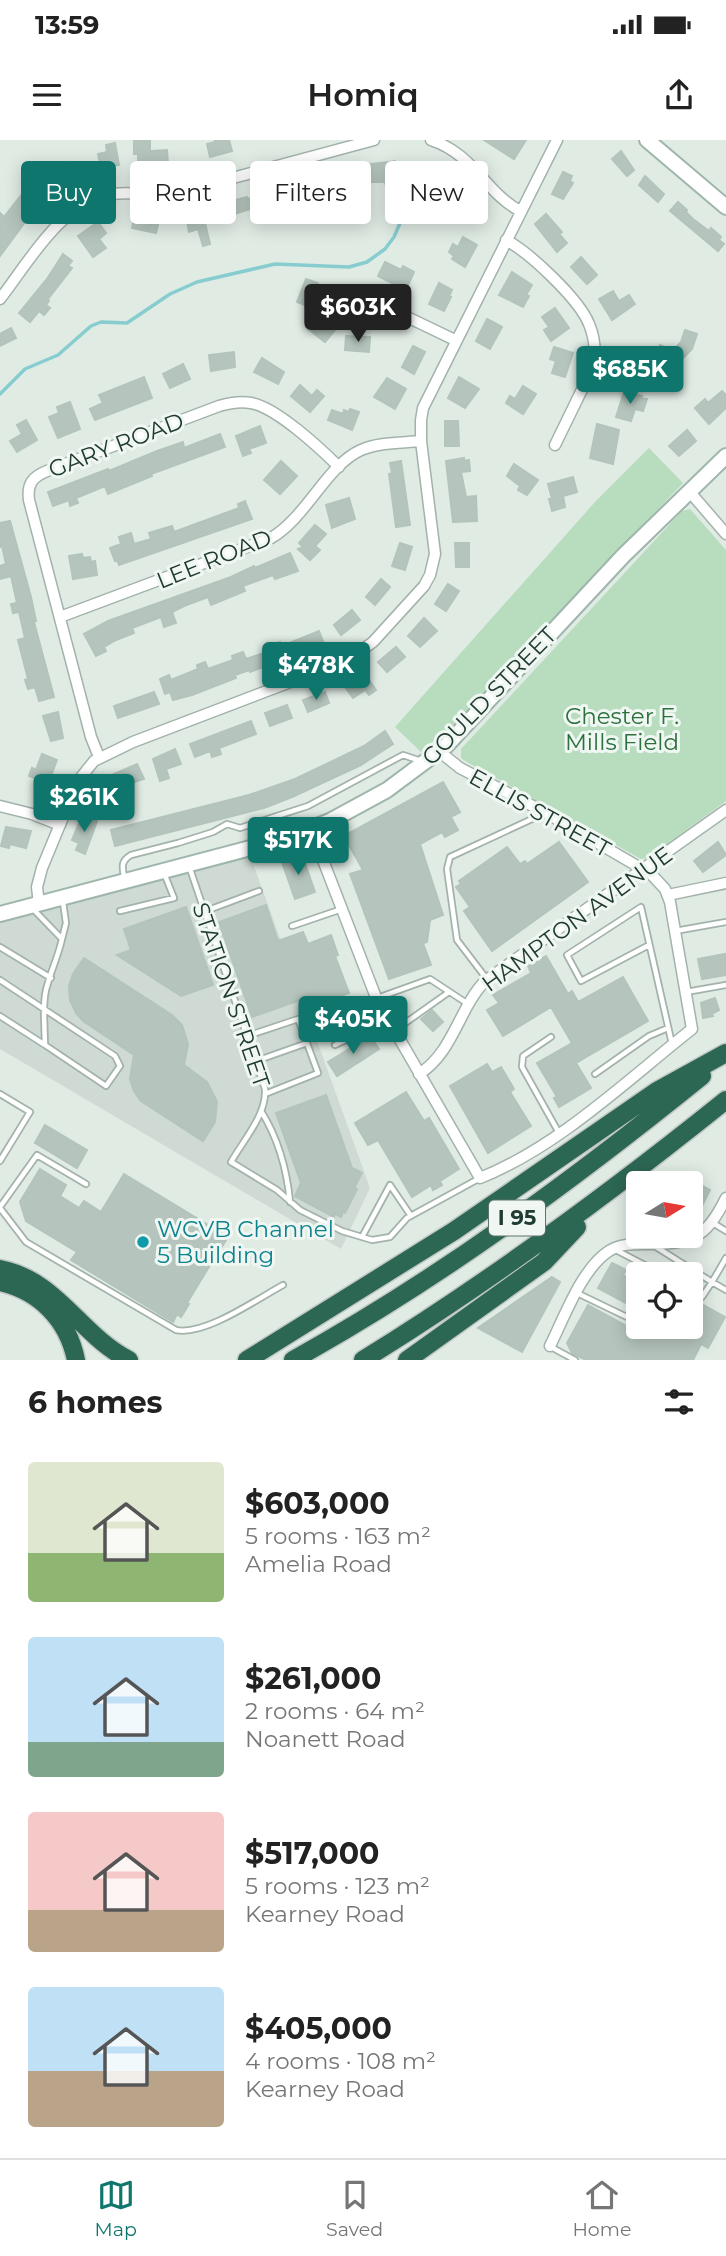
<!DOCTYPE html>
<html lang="en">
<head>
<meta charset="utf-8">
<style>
  :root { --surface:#fff; --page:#f2f2f2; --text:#222; --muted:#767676; --line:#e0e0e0; --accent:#0f766e }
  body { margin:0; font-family:Montserrat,sans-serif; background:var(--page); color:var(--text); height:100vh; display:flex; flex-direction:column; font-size:26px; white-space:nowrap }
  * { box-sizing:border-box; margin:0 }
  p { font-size:23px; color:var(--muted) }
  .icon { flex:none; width:38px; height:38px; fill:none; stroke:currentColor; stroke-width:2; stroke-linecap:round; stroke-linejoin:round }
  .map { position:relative; height:1220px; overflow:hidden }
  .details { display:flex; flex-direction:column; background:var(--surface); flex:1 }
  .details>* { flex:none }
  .guide { position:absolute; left:21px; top:21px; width:684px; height:63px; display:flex; gap:14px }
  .needle { width:46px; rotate:79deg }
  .buttons { position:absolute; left:626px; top:1031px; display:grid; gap:14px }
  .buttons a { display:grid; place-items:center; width:77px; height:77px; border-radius:7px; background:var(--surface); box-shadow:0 4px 18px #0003; font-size:35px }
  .price { position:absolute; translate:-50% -60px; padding:0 16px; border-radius:7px; background:var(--accent); color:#fff; font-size:23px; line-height:46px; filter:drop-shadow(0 2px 4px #0008) }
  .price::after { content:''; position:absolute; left:50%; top:42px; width:21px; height:16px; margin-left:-10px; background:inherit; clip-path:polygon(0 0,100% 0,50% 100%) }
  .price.on { background:#222; color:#fff }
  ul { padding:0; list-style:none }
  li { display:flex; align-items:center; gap:21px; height:175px; padding:0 28px }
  li span { display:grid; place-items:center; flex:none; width:196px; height:140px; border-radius:7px; color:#555 }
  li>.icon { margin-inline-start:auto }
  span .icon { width:84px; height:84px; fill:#fffc; stroke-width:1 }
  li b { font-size:30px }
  h2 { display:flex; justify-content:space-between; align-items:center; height:84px; padding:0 28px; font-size:30px }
  .chip { padding:0 24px; border-radius:7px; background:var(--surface); box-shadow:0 4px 18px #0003; font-size:24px; line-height:63px }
  .chip.on { background:var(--accent); color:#fff }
  .status { display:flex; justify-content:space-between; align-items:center; height:49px; padding:0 35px; background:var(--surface); direction:ltr }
  .status svg { height:19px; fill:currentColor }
  header { display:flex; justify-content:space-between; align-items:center; height:91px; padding:0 28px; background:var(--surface); font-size:32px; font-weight:600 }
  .menu { display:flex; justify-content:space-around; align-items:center; height:98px; border-top:2px solid var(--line); background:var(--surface); font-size:19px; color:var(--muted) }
  .menu a { display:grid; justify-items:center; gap:4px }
  .menu .on { color:var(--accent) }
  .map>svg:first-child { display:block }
  .built { fill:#cedad3 }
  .green { fill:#b8dcbe }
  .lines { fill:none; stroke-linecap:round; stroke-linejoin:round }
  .stream { stroke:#87cdd0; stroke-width:3.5 }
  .building { fill:#b5c5bd; stroke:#b2c4bb; stroke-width:2 }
  .service-casing { stroke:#a3b3ab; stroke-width:8 }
  .minor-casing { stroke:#a3b3ab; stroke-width:13 }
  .secondary-casing { stroke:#9eb6ab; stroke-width:18 }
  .motorway-casing { stroke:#c1c8c5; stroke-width:21 }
  .service { stroke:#fff; stroke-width:4.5 }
  .minor { stroke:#fff; stroke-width:10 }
  .secondary { stroke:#fff; stroke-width:14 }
  .motorway { stroke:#2c6754; stroke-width:18 }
  .culture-dot { fill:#0f9aa8; stroke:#f0f7f3; stroke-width:2.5 }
  .labels { text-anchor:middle; stroke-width:6; stroke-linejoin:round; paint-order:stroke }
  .shield { fill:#f0f7f3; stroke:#5e736b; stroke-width:2 }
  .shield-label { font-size:21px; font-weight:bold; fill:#203b31 }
  .street-label { font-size:23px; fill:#203b31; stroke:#f0f7f3 }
  .park-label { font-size:23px; fill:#2b713e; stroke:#f0f7f3 }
  .culture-label { font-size:23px; fill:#0d838f; stroke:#f0f7f3; text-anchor:start }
</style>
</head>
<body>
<div class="status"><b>13:59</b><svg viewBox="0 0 49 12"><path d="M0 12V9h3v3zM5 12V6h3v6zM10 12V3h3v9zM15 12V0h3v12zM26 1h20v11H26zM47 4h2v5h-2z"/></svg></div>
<header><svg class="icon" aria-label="menu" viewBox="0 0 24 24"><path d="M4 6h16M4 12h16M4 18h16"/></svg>Homiq<svg class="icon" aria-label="share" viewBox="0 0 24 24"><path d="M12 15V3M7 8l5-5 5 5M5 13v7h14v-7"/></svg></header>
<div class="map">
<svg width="726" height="1220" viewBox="0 0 726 1220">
  <rect width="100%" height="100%" fill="#e0ebe4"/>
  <path class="built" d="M250,715L370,1048L341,1109L0,909V780Z"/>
  <path class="green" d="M649,308L683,343L464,575L421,612L395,587L595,362Z
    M690,369L726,410V661L648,718L641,719L465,621L461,618V609L682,371Z"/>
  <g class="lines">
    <path class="stream" d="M0,254L25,229L58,215L91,186L101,182L127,183L170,154L197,142L275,124L349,127L367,122L385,109L394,97L403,76L409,52"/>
  </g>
  <path class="building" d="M215,0H229L232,11L210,17L207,4L215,2Z
    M484,0H526L514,19Z
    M134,1H150V11L167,10L168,24L138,25V14H134Z
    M115,3L119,25L101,28L98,14L107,12L106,5Z
    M621,11L634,30L627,36L612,19Z
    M395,21L399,44L386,46L385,42H367L365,31L372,30L371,24Z
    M71,22L79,34L59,46L51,35Z
    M420,24L434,30L436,26L444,30L433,55L422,50L425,44L414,39Z
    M348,30L351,42L334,46L330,34Z
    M563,32L572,36L570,41L573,43L563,59L552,54Z
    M645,36L664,54L658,62L639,45Z
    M462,43L469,56L476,53L483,72L472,76L470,72L460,76L455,63L449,65L443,50Z
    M297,45L301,61L275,66L273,62L205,83L210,104L203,106L198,89L189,92L187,80L195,78L194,74L203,71V69L247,57L248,59L257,57Z
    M33,46L45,55L0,116V73L4,77L22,54L25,56Z
    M678,62L687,70L686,72L693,79L709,91L711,88L721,97L719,100L724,104L718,111L670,71Z
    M546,74L562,92L559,94L567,103L557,112L535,84Z
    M135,75L159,80L156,93L132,88Z
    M98,82L106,93L99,99L106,108L93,117L78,96Z
    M463,97L477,105L465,127L452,119L454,116L449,112L453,104L458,107Z
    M63,114L72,121L68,126L72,128L48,159L49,161L46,165L50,168L44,175L39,171L30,182L19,173L47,139Z
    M581,117L597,135L587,144L571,127Z
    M385,122L401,130L403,126L414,132L406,150L378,136Z
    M512,132L532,145L526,155L529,156L523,167L499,155Z
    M306,139L318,143L309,167L297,162Z
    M439,143L452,150L449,156L451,157L444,171L429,164Z
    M613,151L619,161L629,155L635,164L612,180L599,159Z
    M555,168L569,188L551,201L544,190L549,187L542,177Z
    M316,175L335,190L325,202L306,187Z
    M487,179L502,187L490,209L476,201Z
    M11,188L16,198L0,206V194Z
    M685,190L697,194L692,209L681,220L672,211L681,202Z
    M346,196L370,197L369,212L345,210Z
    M660,205L672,210L667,225L657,220L650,238L636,234L645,210L657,212Z
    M413,206L425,212L414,234L402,227Z
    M554,207L573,213L565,237L552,233L556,221L550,219Z
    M234,212L235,227L211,231L209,215Z
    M262,218L284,232L278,244L254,232Z
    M183,224L190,239L170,248L163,234Z
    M144,237L152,258L95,280L90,269L103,263L99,255Z
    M459,237L479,249L465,268L448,258Z
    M387,238L406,249L395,269L374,257Z
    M300,245L312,256L317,250L324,256L310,272L291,256Z
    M523,246L536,254L523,274L506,263L510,256L515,259Z
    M722,251L726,255V268L709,284L695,268L705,259L708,263Z
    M624,252L642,256L641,258L647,259L643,271L635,269L631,281L616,277Z
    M70,262L80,289L58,298L49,277L59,273L57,267Z
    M350,269L359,272L352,290L328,280L332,270L343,274L344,270L349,272Z
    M26,280L37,300L17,312L10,301L22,294L17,285Z
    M445,281H458L459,306H445Z
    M597,284L619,290L613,324L590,318Z
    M260,286L266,303L249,309L251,313L243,316L236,296Z
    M687,290L696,301L679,316L669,306Z
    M220,294L225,307L151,334L152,336L108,354L105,346L76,358L78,363L70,366L69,360L53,366L48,352L108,329L109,331L157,311L183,302L184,308Z
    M464,318V321L469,320L470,331L461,332L466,357L476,356L477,381L453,382L446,321Z
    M281,321L297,336L280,354L264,340Z
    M401,321L410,385L396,387L389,334L392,333L390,323Z
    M514,324L538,340L527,355L518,350L520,346L507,336Z
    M573,337L577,352L563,356L565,367L552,371L549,359H552L548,344Z
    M349,358L355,379L332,388L326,365Z
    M245,361L252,379L119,425L117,420L115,421L110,408L121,404L119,397L131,393L134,404L151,399L149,393L172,386L174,392L239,368L238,364Z
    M10,381L31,457L36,481L34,482L54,557L39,561L35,547L28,549L25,540L28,539L18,500L25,498L19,472L13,473L11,464L17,463L11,436L0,439V426L6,424L2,406L0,407V383Z
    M315,385L326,394L315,406L320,410L310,420L298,409L303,407L299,403Z
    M400,403L412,407L405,430L392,426Z
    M455,403H469V427H456Z
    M290,413L298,431L275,439L273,435L243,446L245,451L211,465L208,457L184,466L172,472L176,483L164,487L161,477L132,488L134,493L116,500L104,507L106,511L96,516L84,494L108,481L231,437L254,426L255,428Z
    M82,414L83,418L90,417L91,422L95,421L97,435L73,439L69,416Z
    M381,439L390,447L375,465L366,457Z
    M448,444L459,451L446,471L435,464Z
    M352,470L360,480L341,495L334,485Z
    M424,478L437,491L420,507L408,496Z
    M319,491L324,504L250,532L249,530L235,535L236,538L192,555L173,560L170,552L165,554L160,539L169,535L171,540L198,529L197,525L205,522L208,529L233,520L232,516L243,512L246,519L270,511L268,507L280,502L282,506Z
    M396,507L405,517L387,532L378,522Z
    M365,534L376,550L369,555L365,550L353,558L345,547Z
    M154,552L159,564L118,578L114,566Z
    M325,552L329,563L308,572L303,560Z
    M287,565L292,578L270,586L265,573Z
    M58,572L63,598L51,601L43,576Z
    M251,581L256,594L219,608L221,614L212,617L210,611L195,617L190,604Z
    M385,591L393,604L361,625L292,657L264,668L115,706L111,690L249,655L295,639L364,606Z
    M175,609L181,624L166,629L169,638L160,641L153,619Z
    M42,614L57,620L48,643L29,636L32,628L36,630Z
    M137,624L144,639L119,647L114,634Z
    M443,642L460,672L451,677L458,690L445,697L442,692L420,704L443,775L430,780L427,802L423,803L431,825L389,839L350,734L363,730L344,696Z
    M82,676L97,681L85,714L76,710L79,703L72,700Z
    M6,687L31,691L26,708L10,704L9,708L1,706Z
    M559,702L588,742L492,811L464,771L470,767L456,747L461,744L459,741L507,707L520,724L525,721L527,724Z
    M718,702L726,715L703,732L694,721Z
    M302,715L315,752L295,759L282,722Z
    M266,765L278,801L303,792L308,804L331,795L338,815L335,816L349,853L307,868L303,859L252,877L219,782Z
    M186,767L213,845L181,856L117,815L131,810L124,789Z
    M725,814L726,835L702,839L698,819Z
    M546,816L568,854L572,851L578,862L623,837L648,881L576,923L591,948L559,967L554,958L557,957L537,923L572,903L551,867L503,896L487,870L499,863L493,855L531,833L528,826Z
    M84,818L172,875L182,885L188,904L184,925L207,942L217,962L215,982L203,1001L141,961L134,951L130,939L134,915L83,881L76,873L70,860L69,846L73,834Z
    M715,858L719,870L712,874L713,876L703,878L701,863Z
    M432,870L443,882L433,891L421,879Z
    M370,896L379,909L337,936L328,922Z
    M487,924L492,932L501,927L514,949L510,952L531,986L488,1013L450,946Z
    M406,952L424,981L429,978L459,1029L440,1041L442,1045L433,1050L431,1045L412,1057L378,1000L368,1005L355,983Z
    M326,955L352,1028L362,1033L354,1048L357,1049L345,1073L343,1072L341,1077L335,1074L334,1077L295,1056L301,1043L276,973Z
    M45,985L87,1010L77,1028L35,1003Z
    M40,1029L66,1045L60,1056L79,1068L84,1061L101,1072L124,1034L228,1097L219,1111L213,1107L205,1122L210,1125L187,1163L189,1164L181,1177L177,1174L173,1182L71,1120L77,1112L26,1081L20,1062Z
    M691,1040L710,1050L701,1068L691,1063Z
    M612,1123L626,1130L623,1135L639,1145V1170L598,1148Z
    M552,1137L560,1142L522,1212L478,1188Z
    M700,1163L725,1177L708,1208L701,1204L693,1220H586L572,1213L567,1203L588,1165L630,1188L639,1172V1186H691V1171L694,1173Z"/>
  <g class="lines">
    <defs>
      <path id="service" d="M189,726L265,949C267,974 243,1001 231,1022L277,1050L300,1070L342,1091L372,1100L390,1097L407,1078L480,1038
        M124,737C122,726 121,721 131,715L178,703L213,692L227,684L240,688L308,666L403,615L421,621
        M34,770L62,799L66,783L63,762
        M120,771L174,758L164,733
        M203,772L259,751
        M292,786L342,769
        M675,791L726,782
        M649,805L581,841L567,815L641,767L672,904
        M0,807L51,838
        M486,838L457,800L447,729L450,717L545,673
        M0,840L115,916L120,926L106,946L45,905L44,874C44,866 44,858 46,850C50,833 58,817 62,799
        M686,852L726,845
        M0,876L45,905
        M327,876L430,839L468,864
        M394,891L449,852
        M247,896L298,879L318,933L265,954
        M551,897L523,916L522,927L559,993
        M335,905L387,881
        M256,921L307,903
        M595,934L649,896L668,888
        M0,954L30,972L0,1021
        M261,971C278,998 287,1031 290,1062
        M0,1067L37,1015L86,1044
        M0,1068L26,1102L176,1190C205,1196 257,1159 283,1145
        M713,1083L726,1091
        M362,1097L390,1045L411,1076
        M653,1105L712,1142L726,1118
        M614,1109L662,1134
        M577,1153L631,1179
        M702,1157L712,1142L726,1150
        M551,1207L575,1220"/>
      <path id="minor" d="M431,0C474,14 485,52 520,71
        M506,100C530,113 579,159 589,184C595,198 596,212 593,227L555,305
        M0,159C29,122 61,62 112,54C134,51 155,57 177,53L374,0
        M349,162L380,164L455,200
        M689,351L726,394
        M60,477L271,398C306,378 327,325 361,310C379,302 402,303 421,301
        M99,617L91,597L29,360C27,344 32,337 47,331L219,266C229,263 240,261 251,263C276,267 321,309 339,327
        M0,666L32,674L60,685
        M311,689L377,860L480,1038C558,1007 626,941 692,889L670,762L665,749L651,734L546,673L460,628L440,612
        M668,755L726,743
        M39,764L37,747L42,728L78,641L94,621L133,602L348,520L373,502L424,446L430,435L435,414L421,301V280L423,268L557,0
        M419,934C453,913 459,868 485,841L726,670
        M550,1206C564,1178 582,1128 609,1111C620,1104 632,1104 645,1104C691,1104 705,1100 726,1058"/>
      <path id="secondary" d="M647,0L726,67
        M0,774L281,700L330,681L387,650L446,606L623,416L726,316"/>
      <path id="motorway" d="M0,1129C57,1140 80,1195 129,1220
        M0,1142C40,1151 68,1180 76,1220
        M247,1220L454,1091L657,951L726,913
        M293,1220C439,1139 572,1041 702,936
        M363,1220C491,1141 609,1054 726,960
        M407,1220L544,1122L577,1087"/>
    </defs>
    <use href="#service" class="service-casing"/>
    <use href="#minor" class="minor-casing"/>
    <use href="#secondary" class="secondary-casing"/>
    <use href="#motorway" class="motorway-casing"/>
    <use href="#service" class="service"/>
    <use href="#minor" class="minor"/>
    <use href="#secondary" class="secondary"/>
    <use href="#motorway" class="motorway"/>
  </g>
  <circle class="culture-dot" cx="143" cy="1102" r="7"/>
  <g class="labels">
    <rect class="shield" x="489" y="1060.5" width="56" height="35" rx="5"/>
    <g class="shield-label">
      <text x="517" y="1085">I 95</text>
    </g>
    <g class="street-label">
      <text transform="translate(116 305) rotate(-21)" y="8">GARY ROAD</text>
      <text transform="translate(214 419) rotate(-22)" y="8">LEE ROAD</text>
      <text transform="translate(489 556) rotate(-46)" y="8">GOULD STREET</text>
      <text transform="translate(540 673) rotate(29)" y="8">ELLIS STREET</text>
      <text transform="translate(577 779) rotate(-36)" y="8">HAMPTON AVENUE</text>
      <text transform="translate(231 855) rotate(71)" y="8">STATION STREET</text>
    </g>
    <g class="park-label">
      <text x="622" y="584">Chester F.<tspan x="622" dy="26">Mills Field</tspan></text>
    </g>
    <g class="culture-label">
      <text x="157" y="1097">WCVB Channel<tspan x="157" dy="26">5 Building</tspan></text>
    </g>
  </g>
</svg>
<div class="buttons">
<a><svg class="needle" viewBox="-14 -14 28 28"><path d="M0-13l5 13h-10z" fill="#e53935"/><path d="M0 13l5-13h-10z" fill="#767676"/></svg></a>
<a><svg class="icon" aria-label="locate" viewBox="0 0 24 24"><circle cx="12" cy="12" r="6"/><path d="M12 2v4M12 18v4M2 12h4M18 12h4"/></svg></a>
</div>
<b class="price on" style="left:358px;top:204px">$603K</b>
<b class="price" style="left:630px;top:266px">$685K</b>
<b class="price" style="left:316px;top:562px">$478K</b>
<b class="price" style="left:84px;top:694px">$261K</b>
<b class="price" style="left:298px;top:737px">$517K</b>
<b class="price" style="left:353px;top:916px">$405K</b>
<div class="guide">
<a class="chip on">Buy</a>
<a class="chip">Rent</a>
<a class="chip">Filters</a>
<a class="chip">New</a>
</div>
</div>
<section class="details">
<h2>6 homes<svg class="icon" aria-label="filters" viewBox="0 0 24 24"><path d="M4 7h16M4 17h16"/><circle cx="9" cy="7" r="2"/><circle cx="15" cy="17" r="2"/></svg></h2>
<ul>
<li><span style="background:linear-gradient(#dfe7d0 65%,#8fb573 0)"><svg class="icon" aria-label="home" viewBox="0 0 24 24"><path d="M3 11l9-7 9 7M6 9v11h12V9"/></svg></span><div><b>$603,000</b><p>5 rooms · 163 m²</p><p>Amelia Road</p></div></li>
<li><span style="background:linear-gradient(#bfe0f5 75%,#7fa58c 0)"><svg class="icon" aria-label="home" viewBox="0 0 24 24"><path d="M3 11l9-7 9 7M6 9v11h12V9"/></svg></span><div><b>$261,000</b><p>2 rooms · 64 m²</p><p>Noanett Road</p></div></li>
<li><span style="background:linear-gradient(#f6c9c9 70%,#b9a48a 0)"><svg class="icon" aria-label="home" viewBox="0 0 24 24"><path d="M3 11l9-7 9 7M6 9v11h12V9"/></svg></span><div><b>$517,000</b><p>5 rooms · 123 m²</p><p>Kearney Road</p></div></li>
<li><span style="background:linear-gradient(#bfe0f5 60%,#b9a48a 0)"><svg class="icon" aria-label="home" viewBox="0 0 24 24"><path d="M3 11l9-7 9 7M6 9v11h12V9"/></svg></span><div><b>$405,000</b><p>4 rooms · 108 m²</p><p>Kearney Road</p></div></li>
</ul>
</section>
<nav class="menu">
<a class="on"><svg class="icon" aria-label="map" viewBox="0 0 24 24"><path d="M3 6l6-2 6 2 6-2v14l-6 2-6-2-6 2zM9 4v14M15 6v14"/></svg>Map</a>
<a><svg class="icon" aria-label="saved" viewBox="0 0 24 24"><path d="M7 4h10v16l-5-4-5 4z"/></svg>Saved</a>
<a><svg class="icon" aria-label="home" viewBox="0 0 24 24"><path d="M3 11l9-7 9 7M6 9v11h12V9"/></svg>Home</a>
</nav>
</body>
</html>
